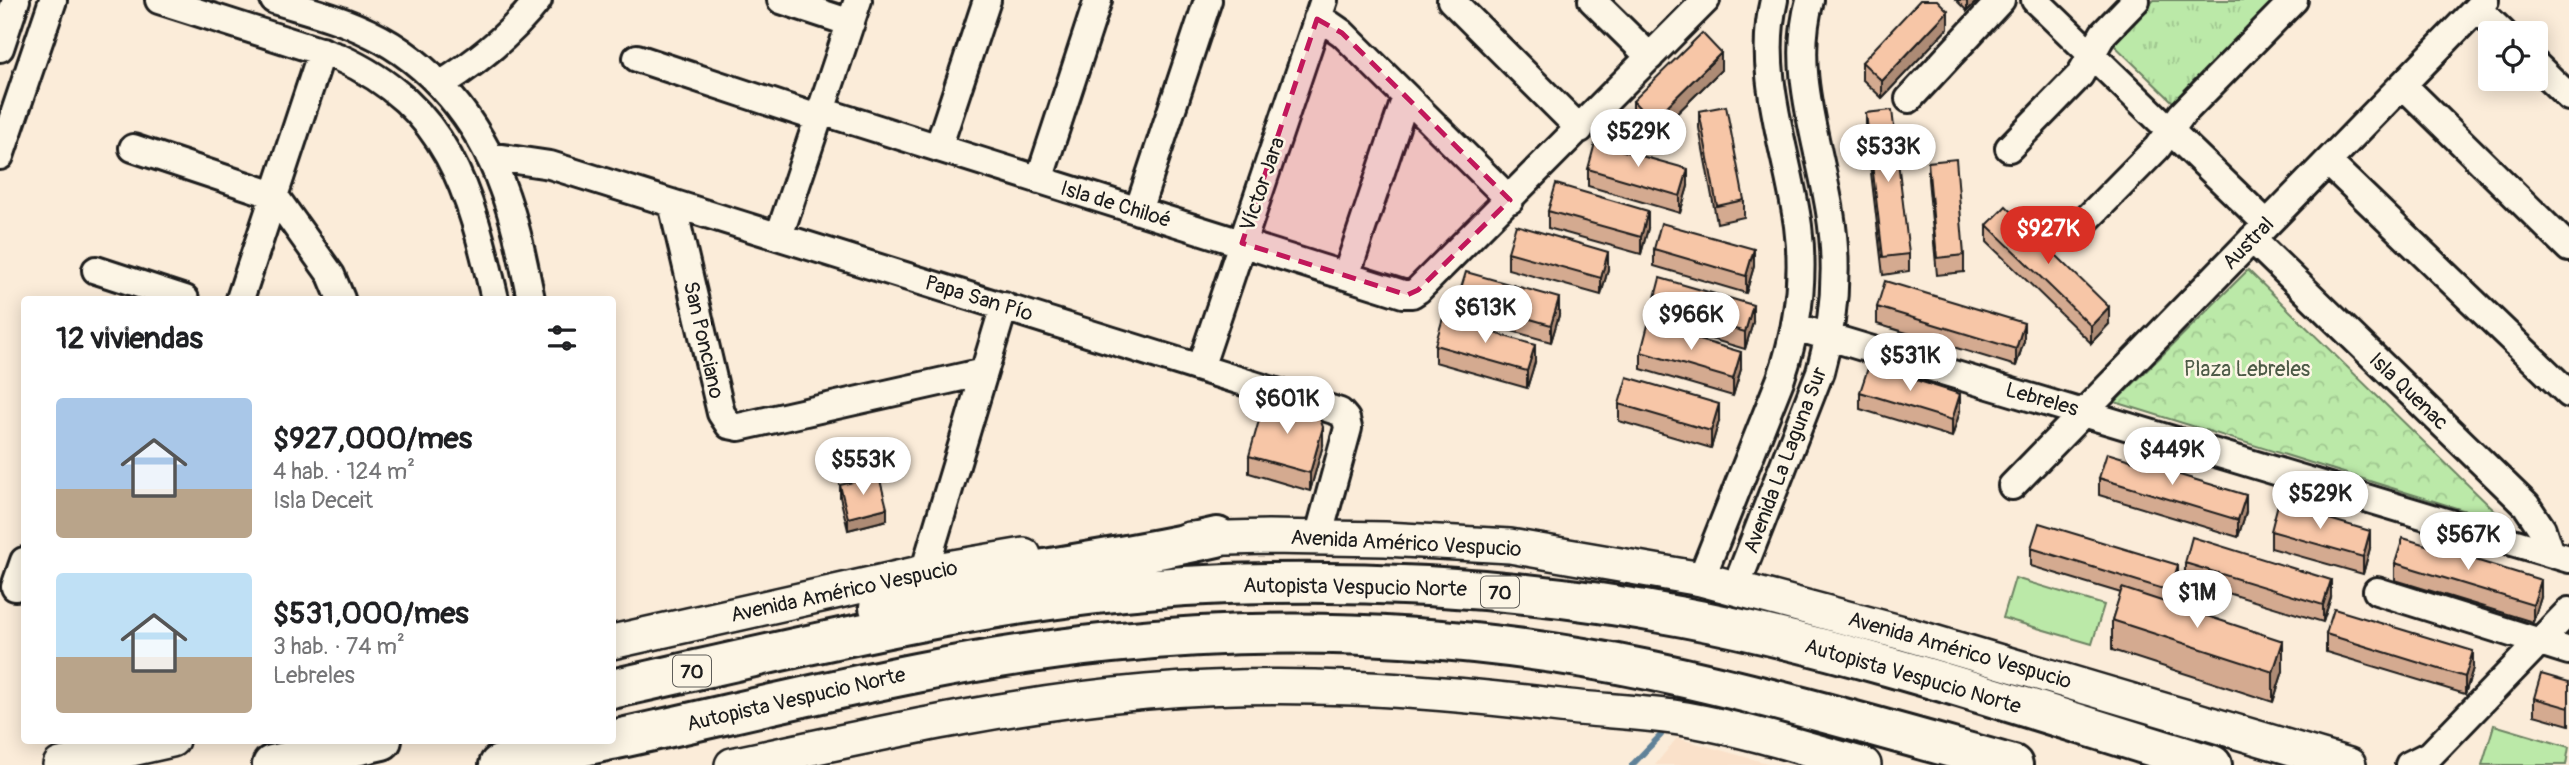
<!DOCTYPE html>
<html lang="es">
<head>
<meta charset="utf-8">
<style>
  :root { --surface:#fff; --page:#f2f2f2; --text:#202124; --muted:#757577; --accent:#d93025 }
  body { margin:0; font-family:Pangolin,sans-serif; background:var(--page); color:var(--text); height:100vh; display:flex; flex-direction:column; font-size:26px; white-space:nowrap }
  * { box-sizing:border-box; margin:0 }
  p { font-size:23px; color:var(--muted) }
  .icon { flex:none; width:38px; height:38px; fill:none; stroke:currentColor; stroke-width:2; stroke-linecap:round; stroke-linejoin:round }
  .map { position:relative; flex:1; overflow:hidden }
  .sheet { position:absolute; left:21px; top:296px; width:595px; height:448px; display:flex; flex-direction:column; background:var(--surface); border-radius:7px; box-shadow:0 4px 18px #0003 }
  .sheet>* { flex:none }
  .tools { position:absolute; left:2478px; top:21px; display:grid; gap:14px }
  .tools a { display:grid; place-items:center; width:70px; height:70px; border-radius:7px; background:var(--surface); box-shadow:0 4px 18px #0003; font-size:35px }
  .price { position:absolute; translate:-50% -60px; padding:0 16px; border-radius:24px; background:#fff; color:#222; font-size:23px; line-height:46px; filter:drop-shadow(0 2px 4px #0008) }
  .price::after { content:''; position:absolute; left:50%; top:42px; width:21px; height:16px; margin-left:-10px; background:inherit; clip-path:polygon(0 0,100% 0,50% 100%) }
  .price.active { background:var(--accent); color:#fff }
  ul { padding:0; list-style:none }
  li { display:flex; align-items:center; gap:21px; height:175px; padding:0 35px }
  li span { display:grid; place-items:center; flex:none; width:196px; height:140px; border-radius:7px; color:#555 }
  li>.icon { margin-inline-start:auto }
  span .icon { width:84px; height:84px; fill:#fffc; stroke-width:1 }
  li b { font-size:30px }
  h2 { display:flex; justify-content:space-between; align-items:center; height:84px; padding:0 35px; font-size:30px }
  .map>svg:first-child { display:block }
  .built { fill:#fae1ca }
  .grass { fill:url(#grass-tufts); stroke:#6c8262; stroke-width:2 }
  .park { fill:url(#park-crowns); stroke:#6c8262; stroke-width:2 }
  .garden { fill:#bbe9a8; stroke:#6c8262; stroke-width:2 }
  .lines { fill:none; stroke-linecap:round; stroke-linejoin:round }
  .stream { stroke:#5e8198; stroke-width:6 }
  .minor-casing { stroke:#1c1c1c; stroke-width:32 }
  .major-casing { stroke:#1c1c1c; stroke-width:38 }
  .highway-casing { stroke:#1c1c1c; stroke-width:44 }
  .minor { stroke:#fcf5e5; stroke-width:26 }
  .major { stroke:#fcf5e5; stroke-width:33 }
  .highway { stroke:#fcf5e5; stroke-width:38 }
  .wall { fill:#d4aa90; stroke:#1c1c1c; stroke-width:2 }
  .shaded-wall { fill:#ad8b75; stroke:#1c1c1c; stroke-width:2 }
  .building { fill:#f7c6a7; stroke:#1c1c1c; stroke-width:2 }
  .marked { fill:#c2185b; fill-opacity:0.2; stroke:#c2185b; stroke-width:5; stroke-dasharray:14 9; stroke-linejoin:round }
  .labels { text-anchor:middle; stroke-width:5; stroke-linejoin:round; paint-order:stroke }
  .shield { fill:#fcf5e5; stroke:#5f5d58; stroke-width:2 }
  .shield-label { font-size:19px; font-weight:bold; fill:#1c1c1c }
  .street-label { font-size:21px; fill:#1c1c1c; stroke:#fcf5e5 }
  .park-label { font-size:21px; fill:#4c5a46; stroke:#fcf5e5 }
</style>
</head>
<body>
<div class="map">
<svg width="2569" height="765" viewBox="0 0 2569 765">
  <defs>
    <pattern id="grass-tufts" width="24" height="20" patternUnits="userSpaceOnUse" patternTransform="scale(1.75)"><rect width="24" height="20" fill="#bbe9a8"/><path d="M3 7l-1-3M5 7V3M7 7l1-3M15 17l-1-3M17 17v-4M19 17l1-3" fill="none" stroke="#a0c790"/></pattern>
    <pattern id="park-crowns" width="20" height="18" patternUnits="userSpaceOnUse" patternTransform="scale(1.75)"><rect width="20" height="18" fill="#bbe9a8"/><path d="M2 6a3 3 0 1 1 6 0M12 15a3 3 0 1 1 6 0" fill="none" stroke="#a0c790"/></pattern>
  </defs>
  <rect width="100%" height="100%" fill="#fbecd9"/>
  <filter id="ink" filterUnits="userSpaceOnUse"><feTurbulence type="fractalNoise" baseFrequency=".0143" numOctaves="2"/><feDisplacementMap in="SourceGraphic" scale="14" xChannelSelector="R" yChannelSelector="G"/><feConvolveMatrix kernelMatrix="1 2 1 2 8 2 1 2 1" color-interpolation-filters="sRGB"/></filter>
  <g filter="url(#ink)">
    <path class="built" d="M1677,738L1774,765H1655Z"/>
    <path class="grass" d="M2154,0H2275L2175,104L2112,43Z"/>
    <path class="park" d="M2248,270L2508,524L2115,402Z"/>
    <path class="garden" d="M2015,578L2104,605L2092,644L2003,618Z
      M2494,725L2569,747L2566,765H2482Z"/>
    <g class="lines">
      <path class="stream" d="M1632,765L1661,735"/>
      <defs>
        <path id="minor" d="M159,0L338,57C448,106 470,191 495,299
          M274,0C306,10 339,18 369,33C431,62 479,122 502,186C516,222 523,261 531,299
          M781,0L851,23
          M1451,0L1580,129
          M1592,0L1650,57
          M2035,0L2267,224
          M2477,8L2503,33
          M1317,19L1329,24L1342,33L1510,200
          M0,48L16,0
          M637,58L818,118
          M2536,65L2569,97
          M440,85C477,62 510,36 538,0
          M2403,85L2569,248
          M1909,99L2001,0
          M821,111L1403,294H1412L1418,290L1706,0
          M133,148L274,195L331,275L341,299
          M938,148L987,0
          M2009,148L2080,75L2103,34L2136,0
          M0,156L53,0
          M489,156L550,165L1340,412L1346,419L1348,428L1318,538
          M2328,162L2569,394
          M1039,180L1098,0
          M672,203L721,413L729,425L739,427L984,372
          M1138,211L1208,0
          M2085,221L2157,148L2182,114L2294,0
          M779,236L858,0
          M2252,239L2526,505L2542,529L2550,553
          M96,270L185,299
          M1346,276L1406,97
          M240,299L322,51
          M1796,327L2569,559
          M1200,368L1324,0
          M2012,486L2485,0
          M924,572L1004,306
          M1701,579L1781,378C1798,328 1805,279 1798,226C1788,152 1756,75 1774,0
          M15,587L24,561
          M1736,587L1820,372C1835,319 1839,267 1830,212C1819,142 1790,71 1810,0
          M2377,591L2569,651
          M2409,765L2431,754L2569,611"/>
        <path id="major" d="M1189,539L1268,537L1385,539L1510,546L1701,579L1903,633L2349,765
          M612,642L924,572L1024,555
          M60,765L172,740
          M732,765C869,736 1006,704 1146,692C1284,680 1422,689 1560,706C1602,711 1645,712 1686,719C1747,730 1805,748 1864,765"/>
        <path id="highway" d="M879,607C989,572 1105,563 1217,537
          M612,689C801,647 991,598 1185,586C1351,577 1519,586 1683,617C1862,651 2037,712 2212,765
          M612,740C778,704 942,660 1111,643C1291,624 1475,634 1653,671C1774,697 1894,732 2013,765
          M272,765L382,740
          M499,765L611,740"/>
      </defs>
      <use href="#minor" class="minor-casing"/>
      <use href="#major" class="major-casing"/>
      <use href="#highway" class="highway-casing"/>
      <use href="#minor" class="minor"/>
      <use href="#major" class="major"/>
      <use href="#highway" class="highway"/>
    </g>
    <path class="wall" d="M1956,0H1978L1967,11Z
      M1948,28L1882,98L1862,79V62Z
      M1721,70L1652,138L1633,118V101Z
      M1699,111L1744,200V217L1717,223L1699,128Z
      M1866,113L1909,254V271L1883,275L1866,130Z
      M1928,162L1964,255V272L1937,275L1928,179Z
      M1588,169L1688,186L1680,213L1588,186Z
      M1548,211L1648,228L1641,254L1548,228Z
      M1987,225L2109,324L2091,343L1987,242Z
      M1654,249L1754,266L1746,293L1654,266Z
      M1508,252L1608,269L1601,295L1508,269Z
      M1458,298L1559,315L1551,342L1458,316Z
      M1653,305L1753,322L1745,349L1653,322Z
      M1877,307L2024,341L2016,366L1877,324Z
      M1435,345L1535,362L1527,388L1435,362Z
      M1641,352L1741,369L1733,396L1641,369Z
      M1860,392L1960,411L1952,437L1860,409Z
      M1619,404L1719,421L1711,448L1619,421Z
      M1323,445L1310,491L1249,473V456Z
      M2099,478L2246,512L2238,537L2099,495Z
      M840,485L887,520L848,530L840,497Z
      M2271,531L2370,548L2363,574L2271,548Z
      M2031,548L2178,582L2171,604L2283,671L2273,702L2112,650V620L2121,593L2031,566Z
      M2185,563L2331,597L2323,622L2185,580Z
      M2395,563L2541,597L2533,622L2395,580Z
      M2326,634L2473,668L2465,694L2326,652Z
      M2569,682V725L2534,715V698Z"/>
    <path class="shaded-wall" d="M1967,0H1978L1967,11Z
      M1948,11V28L1882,98V81Z
      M1721,53V70L1652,138V121Z
      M1688,169V186L1680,213V196Z
      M1648,211V228L1641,254V237Z
      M1754,249V266L1746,293V276Z
      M1608,252V269L1601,295V278Z
      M1559,298V315L1551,342V325Z
      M1753,305V322L1745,349V332Z
      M2109,307V324L2091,343V326Z
      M2024,323V341L2016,366V349Z
      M1535,345V362L1527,388V371Z
      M1741,352V369L1733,396V379Z
      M1960,394V411L1952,437V420Z
      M1719,404V421L1711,448V431Z
      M1323,427V445L1310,491V473Z
      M2246,495V512L2238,537V520Z
      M887,508V520L848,530V518Z
      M2370,531V548L2363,574V557Z
      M2178,565V582L2170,608V591Z
      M2331,580V597L2323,622V605Z
      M2541,580V597L2533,622V605Z
      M2283,641V671L2273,702V672Z
      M2473,651V668L2465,694V677Z"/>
    <path class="building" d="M1920,0H1937L1948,11L1882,81L1862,62Z
      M1702,33L1721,53L1652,121L1633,101Z
      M1726,106L1744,200L1717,206L1699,111Z
      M1892,110L1909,254L1883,257L1866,113Z
      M1595,143L1688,169L1680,196L1588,169Z
      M1956,159L1964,255L1937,258L1928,162Z
      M1556,184L1648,211L1641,237L1548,211Z
      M2006,206L2109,307L2091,326L1987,225Z
      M1661,223L1754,249L1746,276L1654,249Z
      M1516,225L1608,252L1601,278L1508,252Z
      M1466,272L1559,298L1551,325L1458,298Z
      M1660,278L1753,305L1745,332L1653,305Z
      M1885,281L2024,323L2016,349L1877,307Z
      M1443,318L1535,345L1527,371L1435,345Z
      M1648,325L1741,352L1733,379L1641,352Z
      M1869,365L1960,394L1952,420L1860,392Z
      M1627,377L1719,404L1711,431L1619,404Z
      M1265,399L1318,414L1323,427L1310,473L1249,456Z
      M2107,453L2246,495L2238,520L2099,478Z
      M879,476L887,508L848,518L840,485Z
      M2278,504L2370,531L2363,557L2271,531Z
      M2039,523L2178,565L2170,591L2031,548Z
      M2192,537L2331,580L2323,605L2185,563Z
      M2403,538L2541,580L2533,605L2395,563Z
      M2122,588L2283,641L2273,672L2112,620Z
      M2334,609L2473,651L2465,677L2326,634Z
      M2541,674L2569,682V708L2534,698Z"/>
  </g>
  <path class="marked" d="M1317,19L1342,33L1510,200L1418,290L1407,295L1242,243Z"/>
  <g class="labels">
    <g class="shield">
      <rect x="1481" y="576.5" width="38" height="31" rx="5"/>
      <rect x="673" y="655.5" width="38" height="31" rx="5"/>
    </g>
    <g class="shield-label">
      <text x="1500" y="599">70</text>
      <text x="692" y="678">70</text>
    </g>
    <g class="street-label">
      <text transform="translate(1262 184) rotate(-71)" y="7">Víctor Jara</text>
      <text transform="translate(1116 204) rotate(17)" y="7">Isla de Chiloé</text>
      <text transform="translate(2248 243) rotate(-46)" y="7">Austral</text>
      <text transform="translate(979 298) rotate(17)" y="7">Papa San Pío</text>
      <text transform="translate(704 340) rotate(77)" y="7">San Ponciano</text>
      <text transform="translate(2409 391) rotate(44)" y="7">Isla Quenac</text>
      <text transform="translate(2042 399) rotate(16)" y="7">Lebreles</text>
      <text transform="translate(1785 460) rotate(-69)" y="7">Avenida La Laguna Sur</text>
      <text transform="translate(1406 543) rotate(3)" y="7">Avenida Américo Vespucio</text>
      <text transform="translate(1355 587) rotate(1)" y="7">Autopista Vespucio Norte</text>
      <text transform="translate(844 591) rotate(-12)" y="7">Avenida Américo Vespucio</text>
      <text transform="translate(1960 650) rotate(16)" y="7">Avenida Américo Vespucio</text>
      <text transform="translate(1913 676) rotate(16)" y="7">Autopista Vespucio Norte</text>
      <text transform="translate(796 699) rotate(-13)" y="7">Autopista Vespucio Norte</text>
    </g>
    <g class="park-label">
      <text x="2247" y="376">Plaza Lebreles</text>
    </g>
  </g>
</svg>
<div class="tools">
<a><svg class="icon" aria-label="locate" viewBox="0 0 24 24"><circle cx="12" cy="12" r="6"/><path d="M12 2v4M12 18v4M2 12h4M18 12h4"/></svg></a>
</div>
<b class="price" style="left:1638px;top:169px">$529K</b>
<b class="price" style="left:1888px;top:184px">$533K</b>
<b class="price active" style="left:2048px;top:266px">$927K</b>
<b class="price" style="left:1485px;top:345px">$613K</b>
<b class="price" style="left:1691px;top:352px">$966K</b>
<b class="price" style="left:1910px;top:393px">$531K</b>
<b class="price" style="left:1287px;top:436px">$601K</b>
<b class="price" style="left:2172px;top:487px">$449K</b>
<b class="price" style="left:863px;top:497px">$553K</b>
<b class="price" style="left:2320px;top:531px">$529K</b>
<b class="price" style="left:2468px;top:572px">$567K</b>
<b class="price" style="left:2197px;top:630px">$1M</b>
<section class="sheet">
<h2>12 viviendas<svg class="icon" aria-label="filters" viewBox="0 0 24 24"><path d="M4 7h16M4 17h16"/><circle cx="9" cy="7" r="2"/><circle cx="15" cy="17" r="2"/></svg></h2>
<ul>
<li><span style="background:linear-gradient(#a9c7e8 65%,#b9a48a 0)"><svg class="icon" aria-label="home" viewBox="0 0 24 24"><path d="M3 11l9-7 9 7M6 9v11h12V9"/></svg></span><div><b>$927,000/mes</b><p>4 hab. · 124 m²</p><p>Isla Deceit</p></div></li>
<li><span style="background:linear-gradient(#bfe0f5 60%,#b9a48a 0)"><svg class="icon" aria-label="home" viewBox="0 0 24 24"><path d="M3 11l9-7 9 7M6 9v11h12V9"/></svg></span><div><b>$531,000/mes</b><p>3 hab. · 74 m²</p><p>Lebreles</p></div></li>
</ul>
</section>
</div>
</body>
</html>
